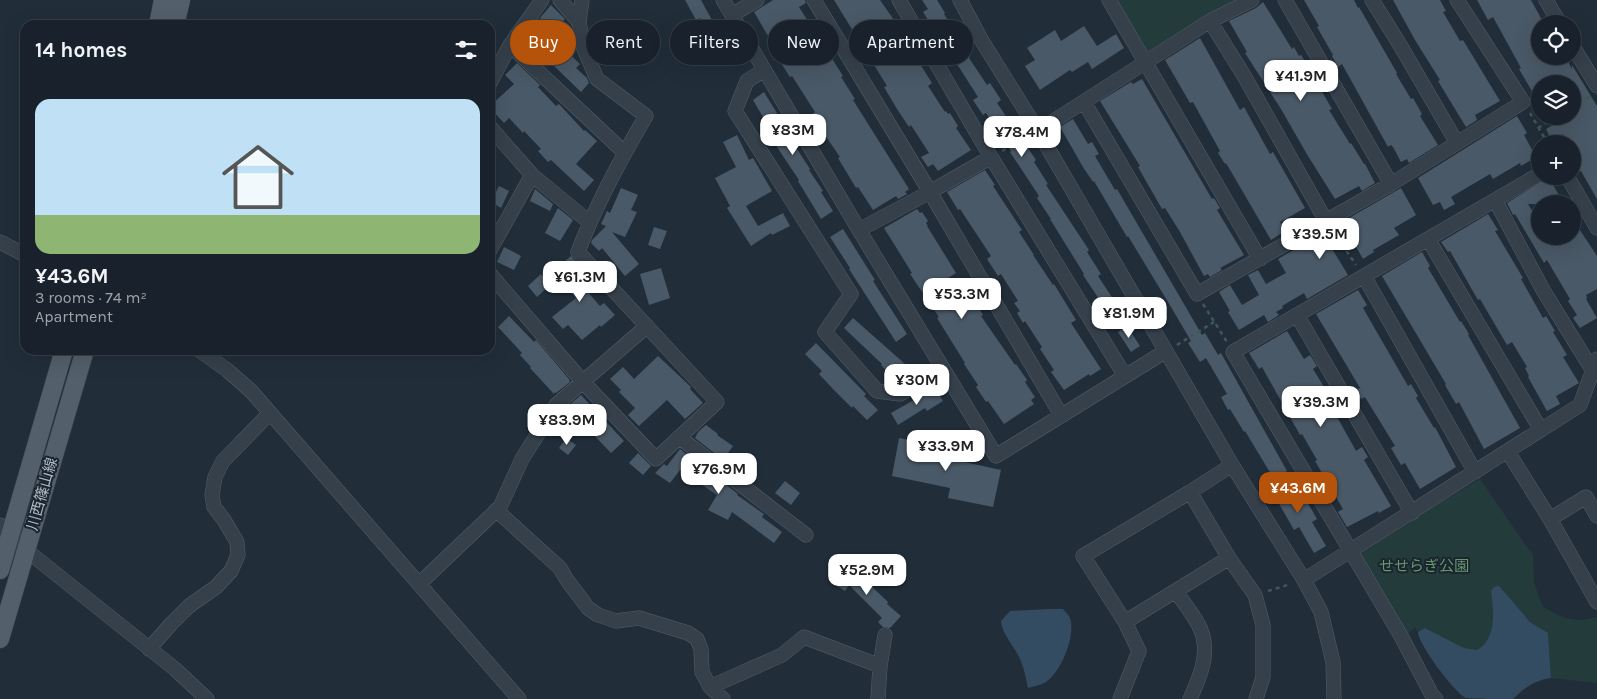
<!DOCTYPE html>
<html lang="en">
<head>
<meta charset="utf-8">
<style>
  :root { --surface:#19222c; --page:#222a34; --text:#f1f3f6; --muted:#9fa4a9; --line:#373f48; --accent:#b45309 }
  body { margin:0; font-family:Karla,"Noto Sans JP",sans-serif; background:var(--page); color:var(--text); height:100vh; display:flex; flex-direction:column; font-size:19px; white-space:nowrap }
  * { box-sizing:border-box; margin:0 }
  p { font-size:16px; color:var(--muted) }
  .icon { flex:none; width:28px; height:28px; fill:none; stroke:currentColor; stroke-width:2; stroke-linecap:round; stroke-linejoin:round }
  .map { position:relative; flex:1; overflow:hidden }
  .details { position:absolute; left:20px; top:20px; width:475px; height:335px; display:flex; flex-direction:column; background:var(--surface); border-radius:15px; box-shadow:0 5px 20px #0002,0 0 0 1px var(--line) }
  .details>* { flex:none }
  .guide { position:absolute; left:510px; top:20px; width:475px; height:45px; display:flex; gap:10px }
  .tools { position:absolute; left:1531px; top:15px; display:grid; gap:10px }
  .tools a { display:grid; place-items:center; width:50px; height:50px; border-radius:50%; background:var(--surface); box-shadow:0 5px 20px #0002,0 0 0 1px var(--line); font-size:25px }
  .price { position:absolute; translate:-50% -42px; padding:0 11px; border-radius:10px; background:#fff; color:#222; font-size:16px; line-height:32px; filter:drop-shadow(0 1px 2px #0008) }
  .price::after { content:''; position:absolute; left:50%; top:30px; width:15px; height:11px; margin-left:-8px; background:inherit; clip-path:polygon(0 0,100% 0,50% 100%) }
  .price.current { background:var(--accent); color:#fff }
  ul { padding:0; list-style:none }
  li { display:grid; align-content:center; gap:10px; height:265px; padding:0 15px }
  li+li { border-top:1px solid var(--line) }
  li span { display:grid; place-items:center; height:155px; border-radius:15px; color:#555 }
  li>.icon { margin-inline-start:auto }
  span .icon { width:90px; height:90px; fill:#fffc; stroke-width:1 }
  li b { font-size:21px }
  h2 { display:flex; justify-content:space-between; align-items:center; height:60px; padding:0 15px; font-size:21px }
  .chip { padding:0 18px; border-radius:22px; background:var(--surface); box-shadow:0 5px 20px #0002,0 0 0 1px var(--line); font-size:18px; line-height:45px }
  .chip.current { background:var(--accent); color:#fff }
  .map>svg:first-child { display:block }
  .green { fill:#233b3b }
  .water { fill:#344c62 }
  .building { fill:#4a5967 }
  .lines { fill:none; stroke-linecap:round; stroke-linejoin:round }
  .minor-casing { stroke:#535e68; stroke-width:15 }
  .major-casing { stroke:#3e4954; stroke-width:19 }
  .path { stroke:#415858; stroke-width:2.5; stroke-dasharray:4 4; stroke-linecap:butt }
  .minor { stroke:#35404b; stroke-width:14 }
  .major { stroke:#535f6b; stroke-width:18 }
  .labels { text-anchor:middle; stroke-width:4; stroke-linejoin:round; paint-order:stroke }
  .street-label { font-size:15px; fill:#b0bbc7; stroke:#1a252f }
  .park-label { font-size:15px; fill:#66986d; stroke:#1a252f }
</style>
</head>
<body>
<div class="map">
<svg width="1597" height="699" viewBox="0 0 1597 699">
  <rect width="100%" height="100%" fill="#212e3a"/>
  <path class="green" d="M1109,0H1252L1145,62Z
    M1480,479L1529,550L1533,554L1534,583L1543,607C1564,618 1573,624 1597,617V683L1551,678L1548,633L1530,622L1516,606L1491,591C1493,608 1496,627 1486,642C1484,645 1480,648 1477,650L1464,648L1425,628L1418,632L1415,628L1407,634L1359,558L1364,548Z"/>
  <path class="water" d="M1499,586L1530,622L1548,633L1551,678C1533,681 1526,687 1513,699C1504,699 1473,699 1466,698C1455,693 1418,644 1418,632L1425,628L1464,648L1477,650C1480,648 1484,645 1486,642C1496,627 1493,608 1491,591L1494,587Z
    M1049,609H1063C1065,612 1069,615 1070,618C1076,636 1061,672 1046,682C1041,685 1034,686 1028,688C1026,678 1024,667 1019,657C1013,644 1003,636 1001,621L1010,611Z"/>
  <path class="building" d="M685,0H701L713,22L717,20L743,58L730,66L700,18L696,20Z
    M773,0H805L806,3L799,7L843,76L841,77L855,99L853,100L909,189L905,192L907,194L898,199L896,196L873,210L858,187L856,188L838,158L840,157L811,115L815,112L792,76L790,77L779,60L781,58L754,12Z
    M834,0H880L903,33L901,34L932,83L928,86L945,112L946,111L948,114L950,113L958,126L956,128L971,150L938,171L933,164L928,167L921,157L929,153L911,125L909,127L897,109L884,87L887,86Z
    M922,0H937L945,13L944,14L970,57L969,58L987,85L990,83L1001,100L997,103L1036,160L1034,162L1048,184L1046,185L1089,250L1087,252L1101,274L1098,276L1127,320L1117,326L1083,275L1084,274L1050,219H1051L1037,198L1039,196L1010,152L1011,151L986,113L983,115L973,100L978,97L948,50L950,49L941,35L932,22L930,23L923,12L928,9Z
    M1304,0H1354L1358,8L1359,7L1397,73L1396,74L1411,99L1413,98L1422,114L1420,116L1438,145L1409,163L1407,159L1401,162L1393,147L1391,145L1388,147L1342,64L1338,67L1332,56L1333,55L1317,27L1319,26Z
    M1393,0H1440L1446,11L1443,12L1460,41L1463,40L1500,101L1475,115L1477,120L1466,127L1438,81L1440,80L1415,40Z
    M1477,0H1531L1542,20L1540,22V56H1565L1572,69V65L1597,106V199L1581,171L1578,172L1572,163V144H1569L1563,134L1552,141L1546,129L1569,116H1572L1575,113L1572,109V84H1563L1557,74L1540,84V105L1519,69L1521,68L1493,17L1488,20Z
    M1263,2L1292,49L1294,47L1299,56L1301,55L1307,64L1305,66L1319,91L1321,90L1332,109L1329,110L1350,144L1351,143L1364,164H1365L1375,183L1362,191L1359,186L1335,199L1308,156L1281,109L1245,53L1247,52L1229,21L1256,8Z
    M551,5L565,19L561,23L572,33L561,46L580,64L576,68L587,78L589,83L581,92L552,64L551,66L537,53L534,55L522,44L543,22L540,18Z
    M1084,26L1097,46L1116,34L1124,48L1092,69L1088,62L1072,72L1070,70L1040,90L1025,66L1035,60L1027,48L1055,30L1061,41Z
    M1200,38L1240,110L1244,107L1270,154L1273,152L1305,208L1280,222L1285,231L1271,240L1226,163L1225,164L1218,153L1220,151L1193,102L1190,103L1165,60Z
    M517,63L540,85L538,87L556,106L559,104L584,131L585,130L597,141L576,164L594,180L584,191L551,160L548,162L538,151L541,149L524,131L523,133L509,118L504,123L490,108V106L514,84L505,75Z
    M1142,79L1212,199L1214,198L1220,208L1217,210L1244,255L1220,268L1222,270L1210,277L1208,274L1204,276L1180,232L1165,208L1162,209L1138,167L1140,166L1100,101L1131,82L1133,84Z
    M764,92L786,128L784,129L810,169L809,170L823,191L821,192L833,211L821,219L798,181L799,180L773,141L776,139L753,100Z
    M1517,116L1527,133L1524,135L1536,157L1521,166L1520,163L1493,179L1490,174L1451,197L1455,204L1444,210L1440,202L1433,205L1418,178Z
    M1073,119L1088,144L1092,142L1099,154L1095,156L1115,190L1117,189L1202,335L1205,333L1218,355L1221,353L1287,471L1274,479L1245,431L1244,432L1230,409L1228,410L1221,397L1227,394L1206,358L1200,362L1188,343L1191,341L1171,307L1128,236L1127,237L1094,181L1093,182L1083,167L1060,127Z
    M737,135L749,160L753,158L772,191L746,206L758,226L783,213L790,226L772,235L771,233L751,246L727,208L730,206L715,178L736,167L723,142Z
    M985,170L995,185L993,186L1022,230L1019,232L1034,255H1033L1053,285L1054,284L1076,320L1071,323L1101,369L1090,376L1089,374L1064,390L1051,372L1054,370L1040,349L1042,347L1025,321L1023,323L1017,313L1020,311L1014,303L1018,301L1001,274L998,276L987,259L991,256L960,209L958,210L947,192Z
    M1547,178L1551,184L1552,183L1564,204H1528L1540,224V236H1572V218L1597,256V289L1586,295L1587,298L1586,299L1597,318L1580,328L1573,318L1577,315L1568,301L1570,299L1547,260L1544,263L1515,214L1513,215L1507,203Z
    M499,186L509,191L501,208L491,202Z
    M621,188L638,195L631,210L637,212L625,237L612,232L639,264L625,276L602,248L599,251L591,243L592,240L606,226L601,224L607,211L610,213Z
    M1401,188L1416,215L1394,228L1399,235L1373,250L1374,252L1363,259L1350,236L1331,247L1348,275L1307,299L1304,293L1282,306L1283,308L1276,312L1279,315L1268,322L1264,315L1239,330L1228,312L1230,311L1219,292L1230,285L1242,305L1259,295L1248,275L1258,270L1266,284L1286,273L1278,259Z
    M535,189L553,204L550,211L530,201Z
    M558,208L573,220L560,241L545,233Z
    M917,209L920,213L922,212L928,221L926,223L928,226H927L956,273L934,287L950,311L970,299L974,304L976,303L983,315L981,316L1015,365L1016,364L1027,380L1025,382L1035,397L1031,400L1034,404L1004,424L988,401L986,402L976,387L978,385L964,364L965,363L937,318L939,317L910,274L912,273L884,228Z
    M1488,214L1498,230L1495,231L1523,278L1521,279L1543,318L1546,316L1555,331L1553,332L1567,355L1563,357L1579,383L1556,396L1560,404L1547,411L1528,377L1529,376L1525,368L1527,367L1512,342L1507,345L1480,299L1478,300L1450,251L1448,252L1441,242Z
    M654,227L667,231L660,249L648,245Z
    M843,229L875,280L873,281L907,334L896,342L849,269L850,268L830,237Z
    M504,247L521,256L514,270L497,262Z
    M1422,252L1430,266L1428,268L1460,322L1461,321L1469,334L1468,335L1520,428L1484,449L1459,402L1456,404L1445,385L1446,384L1382,276Z
    M571,256L579,266L574,270L589,285L585,289L600,306L604,303L615,315L601,327L600,325L582,340L568,325L563,329L552,317L576,298L552,272Z
    M661,268L670,298L649,305L640,274Z
    M541,274L550,285L537,297L528,286Z
    M1358,290L1367,305L1363,308L1408,386L1411,384L1418,396L1416,398L1434,428L1435,427L1456,467L1420,489L1405,463L1401,465L1391,448L1395,446L1365,397L1361,399L1356,390L1360,388L1316,314Z
    M509,316L534,342L536,340L569,379L570,382L556,393L555,392L554,394L530,368L531,367L520,355L522,353L498,327Z
    M853,318L905,364L889,374L881,365L882,364L844,328Z
    M1127,326L1140,346L1131,352L1118,332Z
    M1287,331L1304,359L1310,355L1312,358L1317,366L1313,369L1340,413L1336,415L1356,451L1362,447L1368,457L1364,460L1391,506L1379,513L1378,511L1347,527L1338,512L1343,509L1315,461L1317,460L1302,434L1300,435L1262,367L1259,369L1249,353Z
    M816,343L866,394L864,396L878,410L867,420L853,406L852,408L834,390L819,374L822,371L805,354Z
    M658,356L691,387L690,389L703,403L685,419L667,400L639,426L628,415L635,408L619,392L621,390L610,379L623,367L634,379Z
    M935,388L943,401L927,411L925,408L898,425L891,413Z
    M581,395L624,441L611,453L587,428L588,427L568,406Z
    M706,425L718,434L717,435L733,446L723,460L695,438L698,432Z
    M566,438L576,445L568,455L559,448Z
    M899,438L953,449L951,459L1001,470L993,507L948,498L950,488L892,476Z
    M680,449L738,494L737,495L764,514L762,517L782,532L774,543L732,512L728,520L708,510L717,495L680,470L670,483L655,473L664,464L667,466Z
    M638,453L651,466L643,475L629,463Z
    M1283,477L1299,504L1306,500L1317,519L1312,522L1326,546L1314,553L1299,527L1294,530L1269,486Z
    M785,481L800,493L791,505L775,493Z
    M843,565L866,581L888,602L887,604L901,616L890,628L883,627L878,622L882,618L849,585L845,591L831,582Z"/>
  <g class="lines">
    <defs>
      <path id="minor" d="M560,0L579,22
        M723,0L859,230L996,456L1166,351
        M814,0L930,192L1061,415
        M899,0L991,157L1125,376
        M960,0L982,41L1038,131L1232,465L1304,580L1321,612L1333,662L1334,699
        M1109,0L1260,259
        M1285,0L1391,184L1523,102L1457,0
        M1372,0L1400,45L1457,143
        M1546,0L1560,24
        M732,15L757,0
        M1210,21L1243,74L1326,221
        M510,45L625,153
        M1572,45L1597,86
        M764,70L747,81L735,111L851,294L825,332L877,391L900,394L943,369
        M490,83L510,45L542,0
        M1084,102L1197,294L1391,184
        M490,127L532,175L490,250
        M1038,131L1210,21L1252,0
        M532,175L589,222
        M1567,176L1597,228
        M1495,200L1543,290L1593,371
        M859,230L930,192L991,157
        M1428,239L1541,430
        M0,242L25,255
        M490,274L583,382L656,459L717,402L578,252C596,204 620,160 646,116L597,79L584,49L579,22L582,0
        M1364,276L1475,472
        M1297,315L1412,513
        M199,350L227,370L251,391L519,699
        M679,437L806,535
        M1508,452L1550,519L1597,602
        M1190,492L1229,558L1255,595L1263,625V677L1256,699
        M496,510L560,568L567,580L588,608L598,615L616,621L639,618L688,633L697,639L701,649L702,672L710,687L723,699
        M1550,519L1586,497L1597,516
        M0,525L26,550L175,669L207,699
        M1304,580L1580,405L1597,359
        M419,584L500,507L522,459L556,405L647,326
        M1176,592C1184,603 1194,615 1200,628C1211,652 1200,677 1190,699
        M1125,622L1229,558
        M149,649L171,624L189,606L216,587L231,571L238,555L237,542L224,520L214,507L212,495L215,477L223,461L270,413
        M710,687L782,655L804,637L880,666
        M878,699L880,666L885,635
        M1120,699L1139,651L1125,622L1083,556L1190,492L1232,465
        M1436,699L1432,695L1401,636L1233,352L1540,174"/>
      <path id="major" d="M158,25L163,0
        M175,25L181,0
        M0,570L64,350
        M0,639L85,350"/>
    </defs>
    <use href="#minor" class="minor-casing"/>
    <use href="#major" class="major-casing"/>
    <path class="path" d="M1572,107L1590,96
      M1530,113L1548,144
      M1538,128L1557,116
      M1002,151L1028,137
      M1333,231L1356,265
      M1203,304L1227,342
      M1177,345L1214,322
      M1268,591L1291,584"/>
    <use href="#minor" class="minor"/>
    <use href="#major" class="major"/>
  </g>
  <g class="labels">
    <g class="street-label">
      <text transform="translate(42 494) rotate(-74)" y="5">川西篠山線</text>
    </g>
    <g class="park-label">
      <text x="1424" y="571">せせらぎ公園</text>
    </g>
  </g>
</svg>
<div class="tools">
<a><svg class="icon" aria-label="locate" viewBox="0 0 24 24"><circle cx="12" cy="12" r="6"/><path d="M12 2v4M12 18v4M2 12h4M18 12h4"/></svg></a>
<a><svg class="icon" aria-label="layers" viewBox="0 0 24 24"><path d="M12 4l9 5-9 5-9-5zM3 14l9 5 9-5"/></svg></a>
<a>+</a>
<a>−</a>
</div>
<b class="price" style="left:1301px;top:102px">¥41.9M</b>
<b class="price" style="left:793px;top:156px">¥83M</b>
<b class="price" style="left:1022px;top:158px">¥78.4M</b>
<b class="price" style="left:1320px;top:260px">¥39.5M</b>
<b class="price" style="left:580px;top:303px">¥61.3M</b>
<b class="price" style="left:962px;top:320px">¥53.3M</b>
<b class="price" style="left:1129px;top:339px">¥81.9M</b>
<b class="price" style="left:917px;top:406px">¥30M</b>
<b class="price" style="left:1321px;top:428px">¥39.3M</b>
<b class="price" style="left:567px;top:446px">¥83.9M</b>
<b class="price" style="left:946px;top:472px">¥33.9M</b>
<b class="price" style="left:719px;top:495px">¥76.9M</b>
<b class="price current" style="left:1298px;top:514px">¥43.6M</b>
<b class="price" style="left:867px;top:596px">¥52.9M</b>
<div class="guide">
<a class="chip current">Buy</a>
<a class="chip">Rent</a>
<a class="chip">Filters</a>
<a class="chip">New</a>
<a class="chip">Apartment</a>
</div>
<section class="details">
<h2>14 homes<svg class="icon" aria-label="filters" viewBox="0 0 24 24"><path d="M4 7h16M4 17h16"/><circle cx="9" cy="7" r="2"/><circle cx="15" cy="17" r="2"/></svg></h2>
<ul>
<li><span style="background:linear-gradient(#bfe0f5 75%,#8fb573 0)"><svg class="icon" aria-label="home" viewBox="0 0 24 24"><path d="M3 11l9-7 9 7M6 9v11h12V9"/></svg></span><div><b>¥43.6M</b><p>3 rooms · 74 m²</p><p>Apartment</p></div></li>
</ul>
</section>
</div>
</body>
</html>
